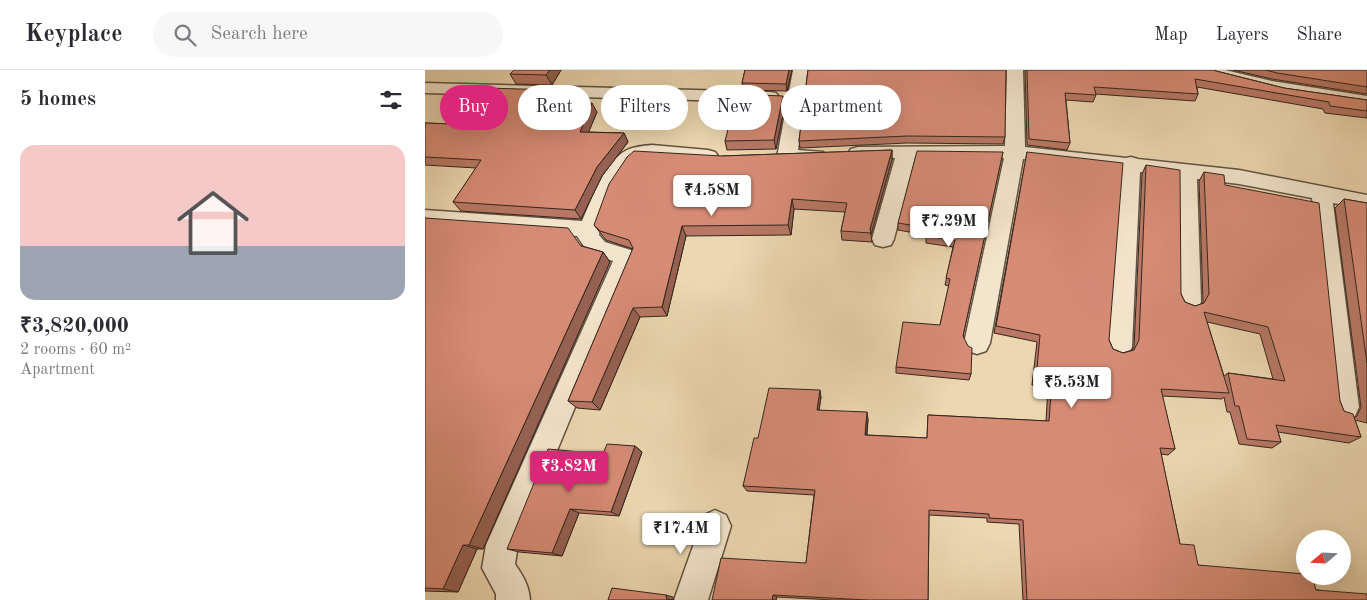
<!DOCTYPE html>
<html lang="en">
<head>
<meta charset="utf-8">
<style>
  :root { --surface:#fff; --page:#f7f7f7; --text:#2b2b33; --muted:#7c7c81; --line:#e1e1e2; --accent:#db2777 }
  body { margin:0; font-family:"Old Standard TT",serif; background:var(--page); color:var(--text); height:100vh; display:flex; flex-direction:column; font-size:19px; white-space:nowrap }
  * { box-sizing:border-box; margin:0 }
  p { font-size:16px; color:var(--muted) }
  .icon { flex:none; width:28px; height:28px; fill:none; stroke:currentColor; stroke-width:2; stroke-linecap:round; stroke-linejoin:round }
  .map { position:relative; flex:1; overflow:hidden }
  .details { display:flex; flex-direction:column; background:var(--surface); width:425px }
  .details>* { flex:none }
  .top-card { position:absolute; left:15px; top:15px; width:475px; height:45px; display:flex; gap:10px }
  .needle { width:32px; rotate:251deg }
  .tools { position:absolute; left:871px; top:460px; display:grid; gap:10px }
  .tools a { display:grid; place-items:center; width:55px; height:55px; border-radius:50%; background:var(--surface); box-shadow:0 5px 20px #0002; font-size:25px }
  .price { position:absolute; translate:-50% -42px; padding:0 11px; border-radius:5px; background:#fff; color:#222; font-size:16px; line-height:32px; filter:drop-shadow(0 1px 2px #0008) }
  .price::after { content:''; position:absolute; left:50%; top:30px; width:15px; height:11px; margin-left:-8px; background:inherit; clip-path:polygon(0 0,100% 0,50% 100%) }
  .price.on { background:var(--accent); color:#fff }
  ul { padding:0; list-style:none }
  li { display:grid; align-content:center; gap:10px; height:265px; padding:0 20px }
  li+li { border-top:1px solid var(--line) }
  li span { display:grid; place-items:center; height:155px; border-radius:15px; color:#555 }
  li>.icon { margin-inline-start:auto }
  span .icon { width:90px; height:90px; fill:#fffc; stroke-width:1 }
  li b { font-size:21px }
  h2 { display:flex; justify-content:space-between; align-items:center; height:60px; padding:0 20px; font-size:21px }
  .pill { padding:0 18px; border-radius:22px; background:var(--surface); box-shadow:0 5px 20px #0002; font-size:18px; line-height:45px }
  .pill.on { background:var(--accent); color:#fff }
  header { display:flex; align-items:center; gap:30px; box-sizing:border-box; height:70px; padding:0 25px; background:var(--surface); border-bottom:1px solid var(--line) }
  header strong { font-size:24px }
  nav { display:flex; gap:28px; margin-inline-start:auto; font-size:18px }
  .search { width:350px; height:45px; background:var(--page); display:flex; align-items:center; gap:12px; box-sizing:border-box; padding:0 18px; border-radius:28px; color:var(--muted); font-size:19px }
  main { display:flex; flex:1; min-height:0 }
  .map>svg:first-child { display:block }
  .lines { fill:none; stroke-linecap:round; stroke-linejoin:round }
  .minor-casing { stroke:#625242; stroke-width:3 }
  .minor { fill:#f3e5cc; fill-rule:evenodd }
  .wall { fill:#b87865; stroke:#34251e; fill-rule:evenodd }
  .shaded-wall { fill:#966152; stroke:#34251e }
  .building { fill:#d68b75; stroke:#34251e }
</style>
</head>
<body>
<header>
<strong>Keyplace</strong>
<div class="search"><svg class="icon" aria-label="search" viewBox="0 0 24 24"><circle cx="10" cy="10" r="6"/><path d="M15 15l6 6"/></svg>Search here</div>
<nav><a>Map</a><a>Layers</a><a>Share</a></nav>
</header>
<main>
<section class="details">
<h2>5 homes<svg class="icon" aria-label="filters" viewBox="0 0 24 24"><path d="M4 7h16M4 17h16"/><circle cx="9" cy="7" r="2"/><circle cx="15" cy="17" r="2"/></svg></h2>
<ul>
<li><span style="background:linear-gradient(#f6c9c9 65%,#9aa5b1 0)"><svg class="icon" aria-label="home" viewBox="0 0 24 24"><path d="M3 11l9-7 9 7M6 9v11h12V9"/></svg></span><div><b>₹3,820,000</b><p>2 rooms · 60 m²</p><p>Apartment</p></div></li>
</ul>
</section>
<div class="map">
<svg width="942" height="530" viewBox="0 0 942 530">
  <rect width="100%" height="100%" fill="#ecd7b0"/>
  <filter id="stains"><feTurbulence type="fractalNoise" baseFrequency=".004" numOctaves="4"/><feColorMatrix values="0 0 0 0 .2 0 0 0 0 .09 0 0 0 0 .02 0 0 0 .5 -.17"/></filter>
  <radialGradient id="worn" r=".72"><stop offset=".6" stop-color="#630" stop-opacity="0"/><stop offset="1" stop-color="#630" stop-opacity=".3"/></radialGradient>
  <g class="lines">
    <defs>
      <path id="minor" d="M368,0H384L373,80L398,82L401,86L398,90L362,93L355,91L352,87Z
        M582,0H598L600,77L701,88L706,87L713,89L814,100L942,125V139L908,133L934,337L930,346L920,349L910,346L906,337L887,128L814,114L772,109L776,232L772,239L764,242L756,239L752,232V107L715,102L707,277L703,285L694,288L685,285L681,277L696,100L598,89L565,273L561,281L552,284L543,281L539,273L579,88L490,87L469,169L466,175L458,177L450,175L447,169L470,88L433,89L426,87L423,83L426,79L433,77L580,76Z
        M779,0H800L847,11L942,26V36C916,32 790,17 779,0Z
        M0,13L345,22L351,23L354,27L351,31L345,32L0,23Z
        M227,75L283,80L290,82L293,86L290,90L283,92C234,87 214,73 190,125C184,137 176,151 174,165L180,172L209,181L212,187L93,475L90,494C98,506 104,515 105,530H71V524L57,498L61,475L188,191L164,184L152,166L0,156V140L157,151C167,129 177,98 197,83C205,77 217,76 227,75Z
        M290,440L301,445L306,456L283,530H249L279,445Z"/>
    </defs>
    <use href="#minor" class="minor-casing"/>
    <use href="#minor" class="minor"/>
  </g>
  <path class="wall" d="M89,0H136L127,15L91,14L85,4Z
    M320,0H367L362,21L319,20L317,13Z
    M383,0L580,67L578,74L482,73L375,78L374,71Z
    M600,0H789L791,1L859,18L942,30V48L900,43L898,39L772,17L773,24L770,31L670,24L671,25L668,32L641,30L645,73L642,80L602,75Z
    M808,0H942V24L847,9Z
    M132,20L137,29L133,34L172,42L163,62L199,63L203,72L177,106L156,149L36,141L28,132L51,98L0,95V53L28,54Z
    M360,35L351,79L302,80L300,71Z
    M467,80V90L446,165L447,172L417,170L416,161L420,142L369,139L366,165L261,166L242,246L215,247L175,340L152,338L143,331L208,179L181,170L169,155L297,86Z
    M578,82L538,266L546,304L544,310L471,303V297L515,255L524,216L520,215L528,177L501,173V165L473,160V153Z
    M602,82L688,279L698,283L707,280L709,277L717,104L721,95L756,224L760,232L770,236L777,234L778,232L774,111L779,102L800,115L915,331L919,341L929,348L932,346L936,337L910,138L919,129L942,133V353L930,350L936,367L924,373L853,362L856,372L847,378L814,374L805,342H802L799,327L797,329L737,326L750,379L743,385L736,384L755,474L773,495L942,530H598L594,454L562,452V448L504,445L503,530H408L352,527L351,530H287L381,493L389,425L322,421L318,416L333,368L396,327L394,340L443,349L442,365L502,368L503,345L621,351L623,317L607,315L612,272L569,263ZM782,252L835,264L848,309L803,303L799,306Z
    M0,148L157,176L178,182L185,192L58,479H52L33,522L0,521Z
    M210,376L217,382L194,446L154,443L137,486L94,482L82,479L178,384Z"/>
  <path class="shaded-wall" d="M125,0H136L127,15L121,5Z
    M364,0H367L362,21L361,14Z
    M132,20L137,29L127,44L122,35Z
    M358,26L360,35L351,79L349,70Z
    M167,33L172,42L160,71L155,62Z
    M199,63L203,72L177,106L156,149L150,140L172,97Z
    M467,80V90L446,165L445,159Z
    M367,129L369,139L366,165L363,155Z
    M257,156L261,166L242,246L237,237Z
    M178,182L185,192L58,479L44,475Z
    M208,238L215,247L175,340L167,332Z
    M395,320L396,327L393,346L392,340Z
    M442,342L443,349L441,371L440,365Z
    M210,376L217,382L194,446L186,442Z
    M145,439L154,443L137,486L127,483Z
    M38,475L52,479L33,522L18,519Z
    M241,525L248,527L249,530H242Z
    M348,525L352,527L351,530H347Z"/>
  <path class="building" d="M89,0H125L121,5L85,4Z
    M320,0H364L361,14L317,13Z
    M383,0H581L580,67L482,66L374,71Z
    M602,0H789L791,1L859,18L942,30V41L905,36L904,32L770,9L773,24L669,17L671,25L640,23L645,73L604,69Z
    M841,0H942V17L852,3Z
    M60,18L132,20L122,35L167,33L155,62L199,63L172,97L150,140L28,132L56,90L0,87V53L28,54Z
    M312,24L358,26L349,70L300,71Z
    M467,80L445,159L446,163L416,161L422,133L367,129L363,155L257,156L237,237L208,238L167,332L143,331L208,178L204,170L175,161L169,155L184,114L202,87L209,81L297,86Z
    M492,81L578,82L538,266L543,276L547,278L546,304L471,297L478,252L515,255L525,209L521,208L530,170L501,166L503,158L473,153Z
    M602,82L698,93L684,270L688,279L698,283L709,280L714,270L721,95L755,100L756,224L760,232L770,236L779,233L784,224L779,102L799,105L800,115L894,133L915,331L919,341L928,344L936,367L851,355L856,372L822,369L814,336H810L803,303L860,311L843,257L779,242L804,323L736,319L750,379L735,378L755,474L769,475L773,495L880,504V506H887L891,520L942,524V530H602L598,450L564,448V444L504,440L503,530H443L348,525L347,530H287L296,488L381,493L390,420L318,416L329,368H333L344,318L395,320L392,340L442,342L440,365L502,368L503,345L624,351L627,310L611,309L615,265L571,256Z
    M919,129L942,133V293Z
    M0,148L143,158L156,176L178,182L44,475H38L18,519L0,518Z
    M182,374L210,376L186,442L145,439L127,483L82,479L123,379L178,384Z
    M187,518L241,525L242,530H248H183Z"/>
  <rect width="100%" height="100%" filter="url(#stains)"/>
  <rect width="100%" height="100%" fill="url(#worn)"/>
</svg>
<div class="tools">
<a><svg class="needle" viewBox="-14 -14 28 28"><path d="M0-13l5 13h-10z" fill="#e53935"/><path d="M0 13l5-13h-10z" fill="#7c7c81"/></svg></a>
</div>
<b class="price" style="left:287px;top:147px">₹4.58M</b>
<b class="price" style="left:524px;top:178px">₹7.29M</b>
<b class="price" style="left:647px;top:339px">₹5.53M</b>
<b class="price on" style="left:144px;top:423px">₹3.82M</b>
<b class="price" style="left:256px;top:485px">₹17.4M</b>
<div class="top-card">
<a class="pill on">Buy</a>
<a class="pill">Rent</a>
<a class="pill">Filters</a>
<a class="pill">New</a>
<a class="pill">Apartment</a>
</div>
</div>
</main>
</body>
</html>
